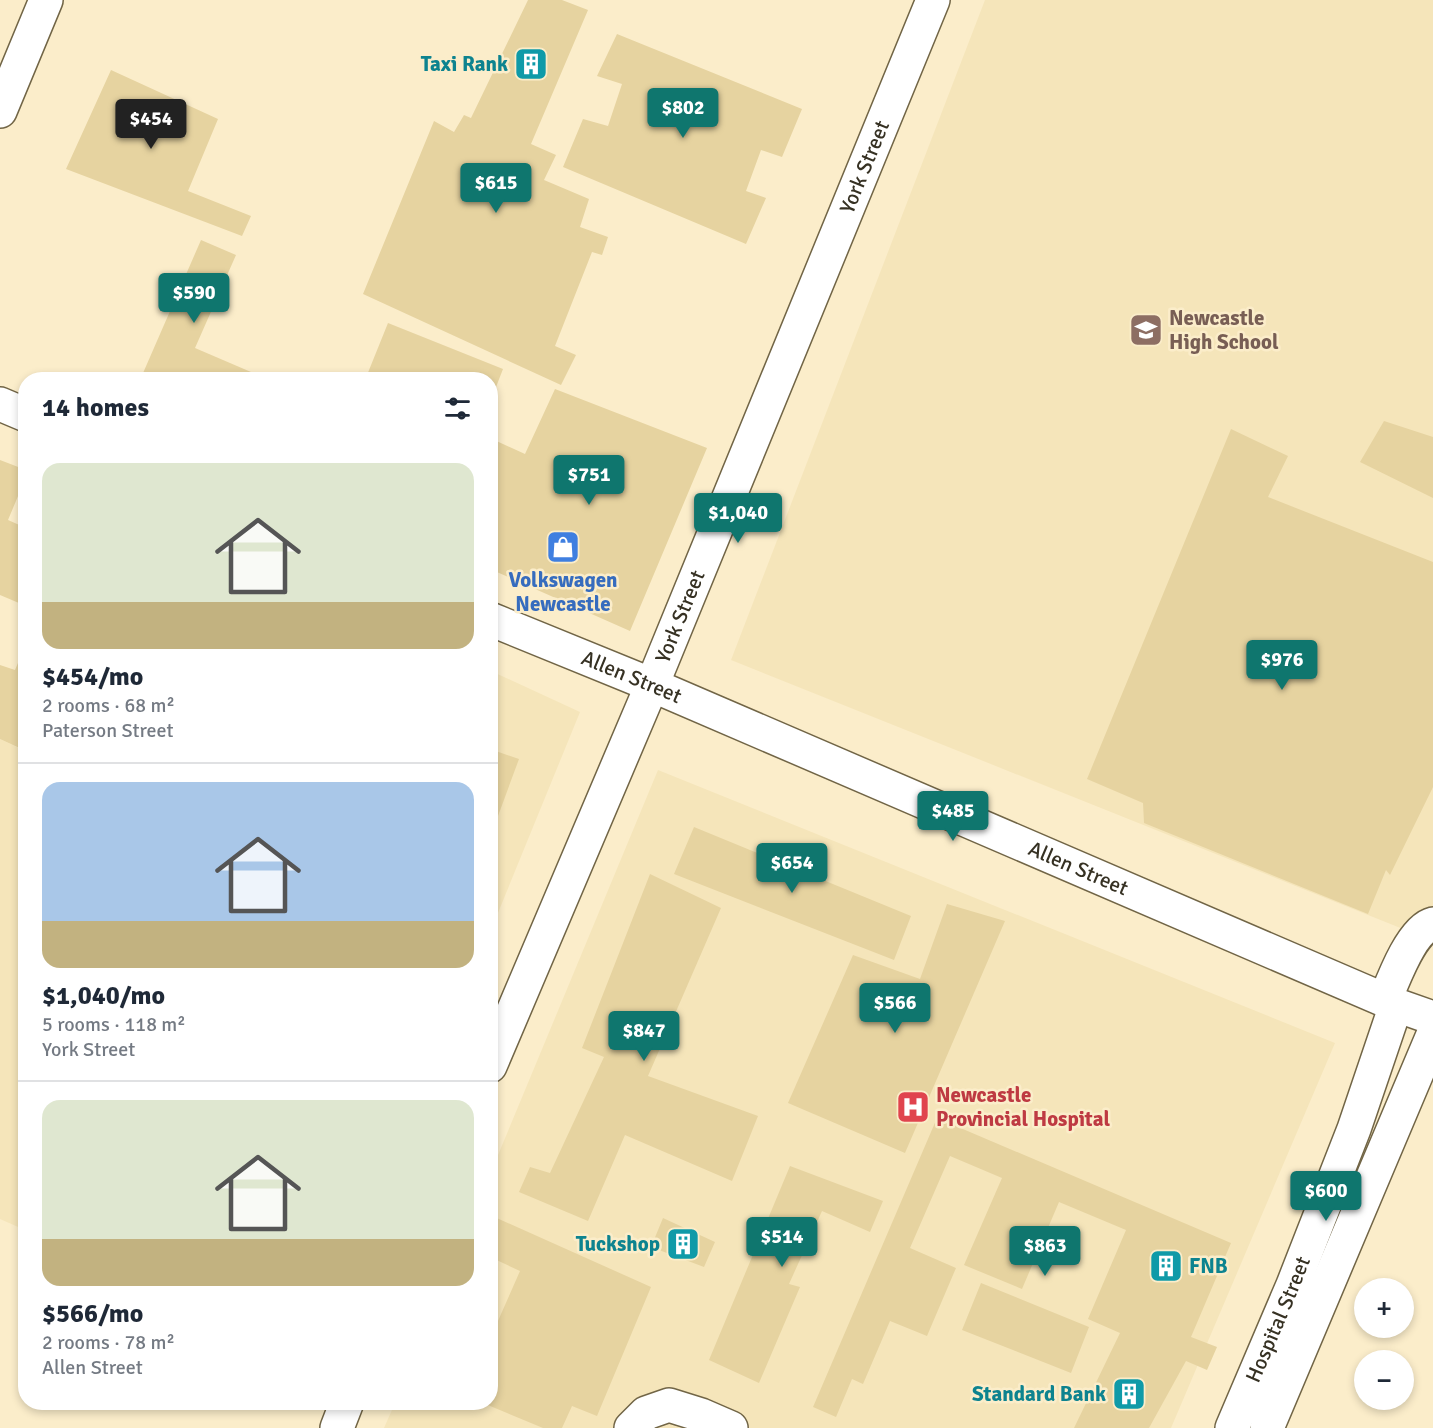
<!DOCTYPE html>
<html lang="en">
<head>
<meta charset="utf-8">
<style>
  :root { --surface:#fff; --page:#f6f6f7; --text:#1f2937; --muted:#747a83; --line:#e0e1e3; --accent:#0f766e }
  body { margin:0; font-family:Signika,sans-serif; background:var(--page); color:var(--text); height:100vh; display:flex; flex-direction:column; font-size:22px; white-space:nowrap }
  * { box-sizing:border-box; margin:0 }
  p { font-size:20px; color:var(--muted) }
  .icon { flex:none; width:33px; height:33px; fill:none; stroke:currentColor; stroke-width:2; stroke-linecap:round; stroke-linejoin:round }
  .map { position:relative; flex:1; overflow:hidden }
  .side { position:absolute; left:18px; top:372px; width:480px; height:1038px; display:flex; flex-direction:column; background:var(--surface); border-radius:24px; box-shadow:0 3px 9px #0003 }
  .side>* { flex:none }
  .tools { position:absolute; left:1354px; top:1278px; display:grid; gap:12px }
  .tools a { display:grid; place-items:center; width:60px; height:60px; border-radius:50%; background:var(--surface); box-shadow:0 3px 9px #0003; font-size:30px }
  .price { position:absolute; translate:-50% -51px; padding:0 14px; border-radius:6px; background:var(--accent); color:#fff; font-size:20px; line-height:39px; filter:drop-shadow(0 2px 3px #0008) }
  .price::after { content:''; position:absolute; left:50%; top:36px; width:18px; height:14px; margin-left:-9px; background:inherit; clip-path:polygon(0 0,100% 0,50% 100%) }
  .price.active { background:#222; color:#fff }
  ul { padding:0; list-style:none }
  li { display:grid; align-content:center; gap:12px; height:318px; padding:0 24px }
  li+li { border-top:2px solid var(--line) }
  li span { display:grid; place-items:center; height:186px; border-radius:18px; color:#555 }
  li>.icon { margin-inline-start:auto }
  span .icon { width:108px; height:108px; fill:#fffc; stroke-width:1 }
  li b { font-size:26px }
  h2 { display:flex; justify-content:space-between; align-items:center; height:72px; padding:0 24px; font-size:26px }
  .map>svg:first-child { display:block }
  .built { fill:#f5e5ba }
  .building { fill:#e6d3a0 }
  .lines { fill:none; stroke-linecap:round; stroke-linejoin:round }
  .minor-casing { stroke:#716546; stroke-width:36 }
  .minor { stroke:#fff; stroke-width:33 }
  .labels { text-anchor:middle; stroke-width:5; stroke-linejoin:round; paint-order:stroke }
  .culture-label { font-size:21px; font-weight:bold; fill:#0d838f; stroke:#fbedca; text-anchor:end }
  .street-label { font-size:21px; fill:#363123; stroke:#fbedca }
  .education-label { font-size:21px; font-weight:bold; fill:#785e54; stroke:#fbedca; text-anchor:start }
  .shop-label { font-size:21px; font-weight:bold; fill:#366cbe; stroke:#fbedca }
  .health-label { font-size:21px; font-weight:bold; fill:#be3a42; stroke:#fbedca; text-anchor:start }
</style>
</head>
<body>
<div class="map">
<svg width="1433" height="1428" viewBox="0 0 1433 1428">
  <rect width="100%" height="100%" fill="#fbedca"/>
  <path class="built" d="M985,0H1433V941L731,660Z
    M491,671L580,712L491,930Z
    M0,739L25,751V1230L0,1219Z
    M658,770L1335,1043L1171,1428H384L395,1403L490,1402L491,1172Z"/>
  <path class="building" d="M528,0H562L588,10L531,144L556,155L544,180L589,199L580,227L608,237L602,255L592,252L555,346L576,355L561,385L363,294L434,121L454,132L464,115L471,118Z
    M617,34L802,109L782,157L761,150L746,191L766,198L746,244L563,167L583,119L608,126L622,84L597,76Z
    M111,70L218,119L188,191L251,216L242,236L66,169Z
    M201,240L236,255L195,348L251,372L248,380H140Z
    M388,323L503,369L491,400L490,380H365Z
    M555,389L707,448L630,631L490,569V438L525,454Z
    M1384,421L1433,437V498L1360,462Z
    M1231,429L1288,456L1268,497L1433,562V787L1390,875L1386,870L1368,914L1144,823L1143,803L1087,779Z
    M0,460L26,470V477L8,520L26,528V606L0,595Z
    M26,644V751L0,739V665L15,670Z
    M490,749L519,759L491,835H490Z
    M694,827L911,916L894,960L674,874Z
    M650,874L721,908L648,1076L758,1116L732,1181L625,1135L588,1221L519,1192L530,1167L550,1173L604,1057L582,1048Z
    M947,904L1005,921L905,1153L788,1103L853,955L920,979Z
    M937,1118L1231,1243L1191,1337L1217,1347L1207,1370L1186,1361L1149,1428H1074L1120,1333L1088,1319L1126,1230L1059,1202L1022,1289L964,1265L1002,1178L950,1156L910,1248L956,1268L927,1336L890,1321L863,1384L852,1379L836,1417L813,1407Z
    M790,1166L883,1201L870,1232L822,1211L789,1284L800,1287L759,1383L709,1360Z
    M490,1215L651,1287L597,1416L572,1406L562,1428H543L483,1403L490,1402V1339L520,1271L490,1257Z
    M663,1218L715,1242L704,1267L651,1247Z
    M981,1283L1089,1327L1071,1373L962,1330Z"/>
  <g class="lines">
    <defs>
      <g id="minor">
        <path d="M0,111L46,0"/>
        <path d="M0,404L26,415"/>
        <path id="s1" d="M490,619L652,685L1396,1005L1433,1018"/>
        <path d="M1385,1000C1393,980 1412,929 1433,924"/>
        <path id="s2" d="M490,1066L652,685L933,0"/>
        <path d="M337,1428L347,1402"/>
        <path d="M631,1428L646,1413L669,1405L701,1415L731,1428"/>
        <path id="s3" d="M1232,1428L1293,1285L1354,1129L1396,1005"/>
        <path d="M1267,1428L1433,1035"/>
      </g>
    </defs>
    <use href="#minor" class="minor-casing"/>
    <use href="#minor" class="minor"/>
  </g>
  <defs>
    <symbol id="building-square" viewBox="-11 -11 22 22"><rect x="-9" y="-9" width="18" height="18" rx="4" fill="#0f9aa8" stroke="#fbedca"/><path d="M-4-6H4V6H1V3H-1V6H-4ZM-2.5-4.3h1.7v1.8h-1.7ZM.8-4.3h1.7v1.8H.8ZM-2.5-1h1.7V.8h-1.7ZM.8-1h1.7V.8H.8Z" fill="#fff"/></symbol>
    <symbol id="school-square" viewBox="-11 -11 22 22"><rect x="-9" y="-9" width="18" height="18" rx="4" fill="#8d6e63" stroke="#fbedca"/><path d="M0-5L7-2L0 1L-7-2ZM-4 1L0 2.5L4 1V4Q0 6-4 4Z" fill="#fff"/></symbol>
    <symbol id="shop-square" viewBox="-11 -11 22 22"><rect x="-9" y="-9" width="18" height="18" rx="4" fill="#3f7fe0" stroke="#fbedca"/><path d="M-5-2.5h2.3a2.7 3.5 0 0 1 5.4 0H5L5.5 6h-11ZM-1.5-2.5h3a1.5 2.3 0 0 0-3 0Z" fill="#fff"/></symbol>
    <symbol id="hospital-square" viewBox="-11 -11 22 22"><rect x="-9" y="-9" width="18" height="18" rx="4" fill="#e0444e" stroke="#fbedca"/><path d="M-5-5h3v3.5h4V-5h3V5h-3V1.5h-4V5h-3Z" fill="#fff"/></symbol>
  </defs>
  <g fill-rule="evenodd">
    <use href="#building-square" x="512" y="45" width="38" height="38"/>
    <use href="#school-square" x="1127" y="311" width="38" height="38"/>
    <use href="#shop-square" x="544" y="528" width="38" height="38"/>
    <use href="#hospital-square" x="894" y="1088" width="38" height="38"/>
    <use href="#building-square" x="664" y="1225" width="38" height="38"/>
    <use href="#building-square" x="1147" y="1247" width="38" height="38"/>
    <use href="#building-square" x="1110" y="1375" width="38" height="38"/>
  </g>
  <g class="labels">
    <g class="culture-label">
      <text x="508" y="71">Taxi Rank</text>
      <text x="660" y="1251">Tuckshop</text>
      <text x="1189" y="1273" text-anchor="start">FNB</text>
      <text x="1106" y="1401">Standard Bank</text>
    </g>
    <g class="street-label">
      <text dy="7" stroke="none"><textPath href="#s2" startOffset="974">York Street</textPath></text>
      <text dy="7" stroke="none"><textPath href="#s2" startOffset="488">York Street</textPath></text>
      <text dy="7" stroke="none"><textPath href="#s1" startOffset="153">Allen Street</textPath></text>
      <text dy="7" stroke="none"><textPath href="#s1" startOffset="639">Allen Street</textPath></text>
      <text dy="7" stroke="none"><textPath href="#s3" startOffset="118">Hospital Street</textPath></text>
    </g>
    <g class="education-label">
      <text x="1169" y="325">Newcastle<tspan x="1169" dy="24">High School</tspan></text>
    </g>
    <g class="shop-label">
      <text x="563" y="587">Volkswagen<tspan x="563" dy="24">Newcastle</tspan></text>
    </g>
    <g class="health-label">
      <text x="936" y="1102">Newcastle<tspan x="936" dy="24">Provincial Hospital</tspan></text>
    </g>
  </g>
</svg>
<div class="tools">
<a>+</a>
<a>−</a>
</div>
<b class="price" style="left:683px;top:139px">$802</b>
<b class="price active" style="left:151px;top:150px">$454</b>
<b class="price" style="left:496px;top:214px">$615</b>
<b class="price" style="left:194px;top:324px">$590</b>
<b class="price" style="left:589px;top:506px">$751</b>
<b class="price" style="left:738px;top:544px">$1,040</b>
<b class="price" style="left:1282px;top:691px">$976</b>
<b class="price" style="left:953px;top:842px">$485</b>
<b class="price" style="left:792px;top:894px">$654</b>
<b class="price" style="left:895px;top:1034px">$566</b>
<b class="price" style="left:644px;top:1062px">$847</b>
<b class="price" style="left:1326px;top:1222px">$600</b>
<b class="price" style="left:782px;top:1268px">$514</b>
<b class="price" style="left:1045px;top:1277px">$863</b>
<section class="side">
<h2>14 homes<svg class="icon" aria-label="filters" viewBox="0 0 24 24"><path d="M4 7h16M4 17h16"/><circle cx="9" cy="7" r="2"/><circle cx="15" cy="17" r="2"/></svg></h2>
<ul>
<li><span style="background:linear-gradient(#dfe7d0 75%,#c2b280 0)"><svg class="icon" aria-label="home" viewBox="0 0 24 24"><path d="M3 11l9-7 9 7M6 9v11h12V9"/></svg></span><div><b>$454/mo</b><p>2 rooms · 68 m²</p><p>Paterson Street</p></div></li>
<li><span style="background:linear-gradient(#a9c7e8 75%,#c2b280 0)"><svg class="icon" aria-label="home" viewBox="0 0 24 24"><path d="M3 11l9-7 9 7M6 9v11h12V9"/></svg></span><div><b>$1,040/mo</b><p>5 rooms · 118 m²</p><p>York Street</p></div></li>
<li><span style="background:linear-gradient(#dfe7d0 75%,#c2b280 0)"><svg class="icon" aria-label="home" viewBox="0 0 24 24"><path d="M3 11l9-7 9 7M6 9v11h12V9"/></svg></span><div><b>$566/mo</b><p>2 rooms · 78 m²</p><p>Allen Street</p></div></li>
</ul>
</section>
</div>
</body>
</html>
